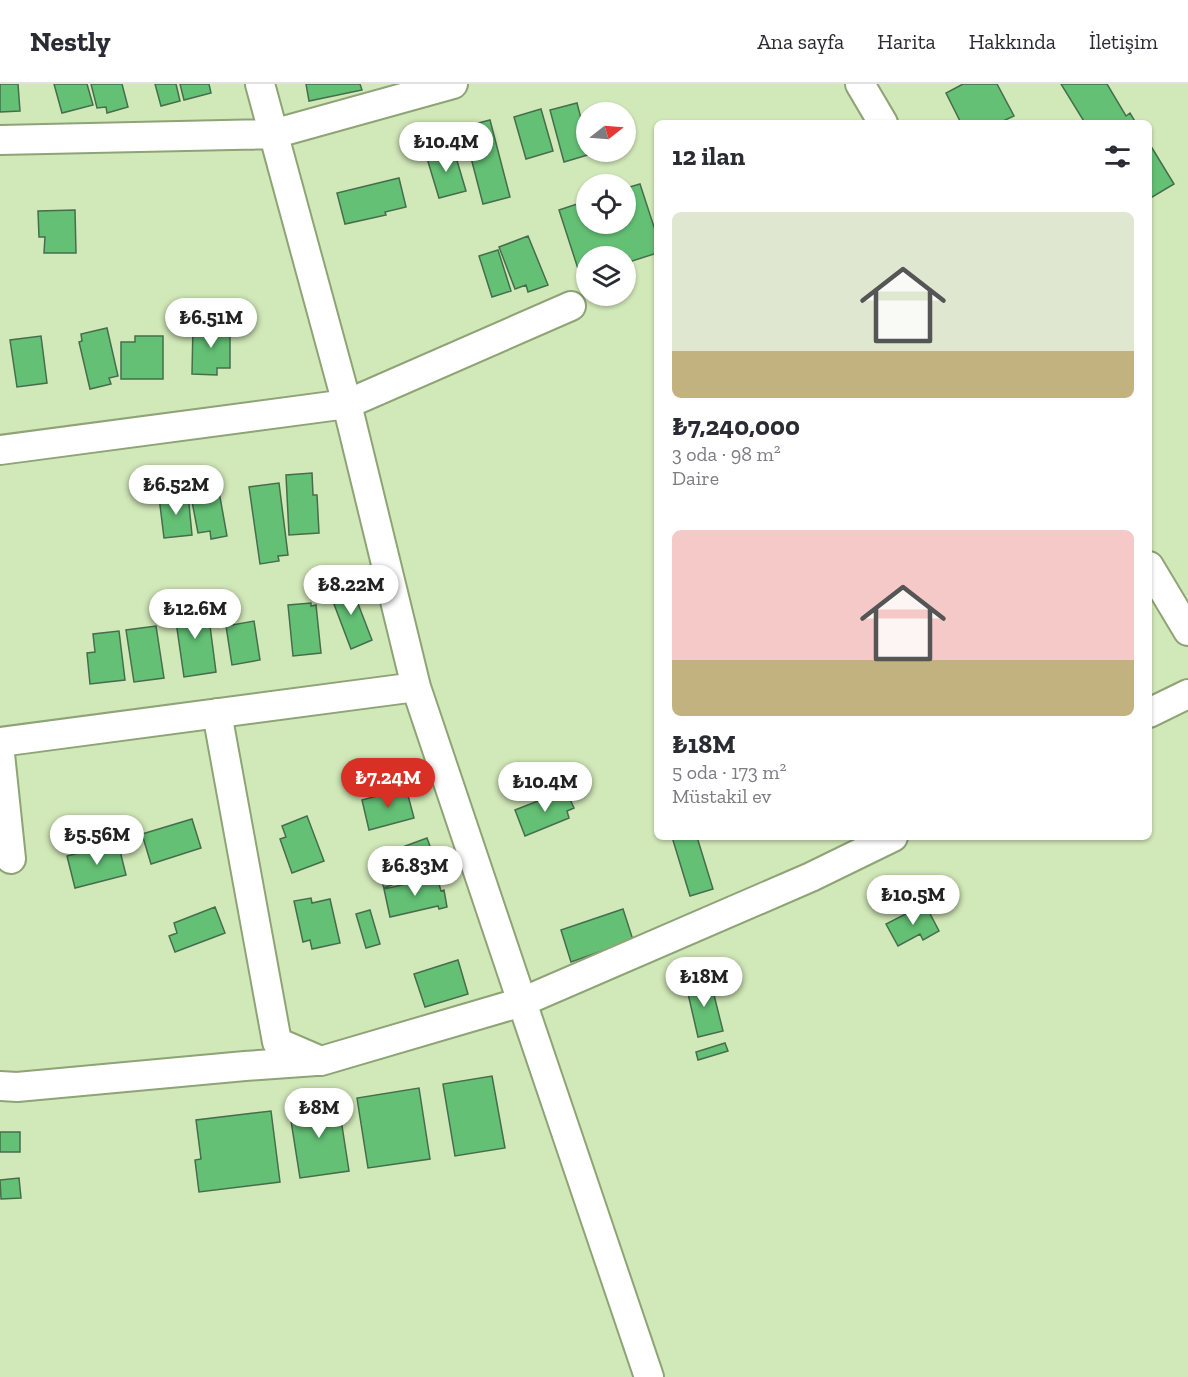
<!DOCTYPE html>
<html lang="tr">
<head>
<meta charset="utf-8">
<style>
  :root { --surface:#fff; --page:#f2f2f3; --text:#2b2b33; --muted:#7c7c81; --line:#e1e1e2; --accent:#d93025 }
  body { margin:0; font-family:"Zilla Slab",serif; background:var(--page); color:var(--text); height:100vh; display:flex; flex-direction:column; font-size:22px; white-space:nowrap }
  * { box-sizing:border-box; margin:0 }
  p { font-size:20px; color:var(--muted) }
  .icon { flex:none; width:33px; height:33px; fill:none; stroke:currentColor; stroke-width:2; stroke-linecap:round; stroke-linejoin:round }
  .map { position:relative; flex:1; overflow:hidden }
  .panel { position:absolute; left:654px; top:36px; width:498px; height:720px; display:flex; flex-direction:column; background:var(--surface); border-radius:9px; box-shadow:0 2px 4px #0004 }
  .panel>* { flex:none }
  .needle { width:39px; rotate:73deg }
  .tools { position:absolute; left:576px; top:18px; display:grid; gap:12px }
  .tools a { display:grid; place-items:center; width:60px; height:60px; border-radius:50%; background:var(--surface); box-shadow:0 2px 4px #0004; font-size:30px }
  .price { position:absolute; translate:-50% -51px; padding:0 14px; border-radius:21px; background:#fff; color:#222; font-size:20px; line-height:39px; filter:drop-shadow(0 2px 3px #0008) }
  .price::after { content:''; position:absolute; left:50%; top:36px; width:18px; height:14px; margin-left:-9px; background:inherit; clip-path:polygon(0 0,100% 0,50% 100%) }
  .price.active { background:var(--accent); color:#fff }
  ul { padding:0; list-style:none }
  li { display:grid; align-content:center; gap:12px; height:318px; padding:0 18px }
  li span { display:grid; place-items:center; height:186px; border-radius:9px; color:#555 }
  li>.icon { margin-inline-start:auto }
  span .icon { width:108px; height:108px; fill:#fffc; stroke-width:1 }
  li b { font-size:26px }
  h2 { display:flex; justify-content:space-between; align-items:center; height:72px; padding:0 18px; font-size:26px }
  header { display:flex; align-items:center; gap:36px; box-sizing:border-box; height:84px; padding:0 30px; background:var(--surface); border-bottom:2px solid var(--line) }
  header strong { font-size:28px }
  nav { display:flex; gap:33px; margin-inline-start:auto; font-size:21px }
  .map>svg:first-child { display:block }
  .building { fill:#64c075; stroke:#466d4c; stroke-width:1.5 }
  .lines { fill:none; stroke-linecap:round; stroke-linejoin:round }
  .minor-casing { stroke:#8ea376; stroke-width:32 }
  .minor { stroke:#fff; stroke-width:28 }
</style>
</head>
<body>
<header>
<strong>Nestly</strong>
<nav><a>Ana sayfa</a><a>Harita</a><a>Hakkında</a><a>İletişim</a></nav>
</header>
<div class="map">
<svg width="1188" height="1293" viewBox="0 0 1188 1293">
  <rect width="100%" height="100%" fill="#d1e8b8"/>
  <path class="building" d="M0,0H18L20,27L0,28Z
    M54,0H87L93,21L62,29Z
    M91,0H122L128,23L107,29L106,23L97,24Z
    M155,0H176L180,17L161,22Z
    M180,0H209L211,9L184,16Z
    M306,0H360L362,6L309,17Z
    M963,0H997L1014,32L999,39H961L946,9Z
    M1061,0H1107L1126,32L1130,29L1136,39H1085Z
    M577,19L586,54V68H590L591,70L564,78L550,26Z
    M541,25L553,67L526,75L514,33Z
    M490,36L510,113L483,120L463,43Z
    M1149,59L1174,100L1149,115Z
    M453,63L466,107L439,114L426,71Z
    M399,94L406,123L385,128L386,131L345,140L337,109Z
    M640,100L657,152V169L626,179V172H586V192L581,194L559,126L586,117V140H626V104Z
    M75,126L76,169H44L45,153H39L38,127Z
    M528,152L548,201L528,208L526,201L515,205L499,163Z
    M498,166L511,207L492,213L479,172Z
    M193,241L230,242V284H217V291L192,290Z
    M107,244L118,292L109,294L111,300L90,305L79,258L82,257L81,250Z
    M41,252L47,299L17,303L10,256Z
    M135,252H163V295H121V258H135Z
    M312,389L313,411H317L319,449L289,451L286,391Z
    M279,399L288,471L278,472L279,477L260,480L249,403Z
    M218,402L227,452L211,455L210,447L198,449L190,407Z
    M188,410L192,451L164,454L159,413Z
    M350,499L372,556L351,565L329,507Z
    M207,519L216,588L184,593L174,524Z
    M311,519V522L316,521L321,569L293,572L288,521Z
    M254,537L260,576L232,581L226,542Z
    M156,542L164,594L134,598L126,546Z
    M119,547L125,596L90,600L87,569L95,568L93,550Z
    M406,704L414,734L369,746L362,716Z
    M566,706L574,724L567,727L569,734L525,752L515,726Z
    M307,732L324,777L292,789L280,755L286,753L282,742Z
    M192,735L201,764L151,780L142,750Z
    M672,753H697L713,805L690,812Z
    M427,754L434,773L426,776L430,786L384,804L373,774Z
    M118,759L126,791L75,804L67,772Z
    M437,793L441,807L444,806L447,823L439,825L438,822L390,833L384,805Z
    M311,814L312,819L330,815L340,859L312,865L310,856L303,858L294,817Z
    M925,820L939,847L923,856L920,850L898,862L886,840Z
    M215,823L225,849L175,868L169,852L177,849L174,839Z
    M623,825L633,856L571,878L561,846Z
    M370,826L380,860L366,864L356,830Z
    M458,876L468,910L425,923L414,890Z
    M710,895L723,947L698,953L686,901Z
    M725,959L728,967L698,976L696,968Z
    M492,992L505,1064L455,1072L443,1000Z
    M419,1004L430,1075L368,1084L357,1014Z
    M338,1016L349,1087L300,1094L289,1024Z
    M271,1027L280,1098L199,1108L195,1076L201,1075L196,1036Z
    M0,1048H20V1068H0Z
    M19,1094L21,1114L1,1115L0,1096Z"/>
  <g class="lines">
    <defs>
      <path id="minor" d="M860,0L883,39
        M0,56L273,50L453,0
        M0,366L347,320L571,222
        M1149,482L1188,547
        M217,629L277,958L321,977L522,918L416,603L347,320L260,0
        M1149,629L1188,610
        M0,658L416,603
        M0,670L11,775
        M0,1002L17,1003L245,982L316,977
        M649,1293L522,918L811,793L893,753"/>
    </defs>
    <use href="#minor" class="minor-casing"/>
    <use href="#minor" class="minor"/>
  </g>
</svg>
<div class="tools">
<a><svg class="needle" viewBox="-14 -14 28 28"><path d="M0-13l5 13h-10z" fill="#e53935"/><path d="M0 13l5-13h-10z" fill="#7c7c81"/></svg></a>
<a><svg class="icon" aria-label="locate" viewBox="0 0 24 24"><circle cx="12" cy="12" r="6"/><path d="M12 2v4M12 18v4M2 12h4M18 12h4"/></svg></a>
<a><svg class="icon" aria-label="layers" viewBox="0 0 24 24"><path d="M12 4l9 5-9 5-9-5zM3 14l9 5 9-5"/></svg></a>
</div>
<b class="price" style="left:446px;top:89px">₺10.4M</b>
<b class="price" style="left:211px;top:265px">₺6.51M</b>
<b class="price" style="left:176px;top:432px">₺6.52M</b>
<b class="price" style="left:351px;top:532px">₺8.22M</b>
<b class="price" style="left:195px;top:556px">₺12.6M</b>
<b class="price active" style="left:388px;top:725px">₺7.24M</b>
<b class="price" style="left:545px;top:729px">₺10.4M</b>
<b class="price" style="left:97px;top:782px">₺5.56M</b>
<b class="price" style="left:415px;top:813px">₺6.83M</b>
<b class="price" style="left:913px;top:842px">₺10.5M</b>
<b class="price" style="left:704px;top:924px">₺18M</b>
<b class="price" style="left:319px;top:1055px">₺8M</b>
<section class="panel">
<h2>12 ilan<svg class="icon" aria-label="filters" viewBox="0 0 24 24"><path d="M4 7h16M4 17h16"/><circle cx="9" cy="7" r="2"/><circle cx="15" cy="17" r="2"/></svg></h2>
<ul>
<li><span style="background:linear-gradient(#dfe7d0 75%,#c2b280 0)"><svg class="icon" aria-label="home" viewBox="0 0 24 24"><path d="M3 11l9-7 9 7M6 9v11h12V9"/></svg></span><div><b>₺7,240,000</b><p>3 oda · 98 m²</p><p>Daire</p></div></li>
<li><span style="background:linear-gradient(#f6c9c9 70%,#c2b280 0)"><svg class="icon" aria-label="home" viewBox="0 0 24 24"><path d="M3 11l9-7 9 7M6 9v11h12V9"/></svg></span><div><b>₺18M</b><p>5 oda · 173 m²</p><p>Müstakil ev</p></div></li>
</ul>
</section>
</div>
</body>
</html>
